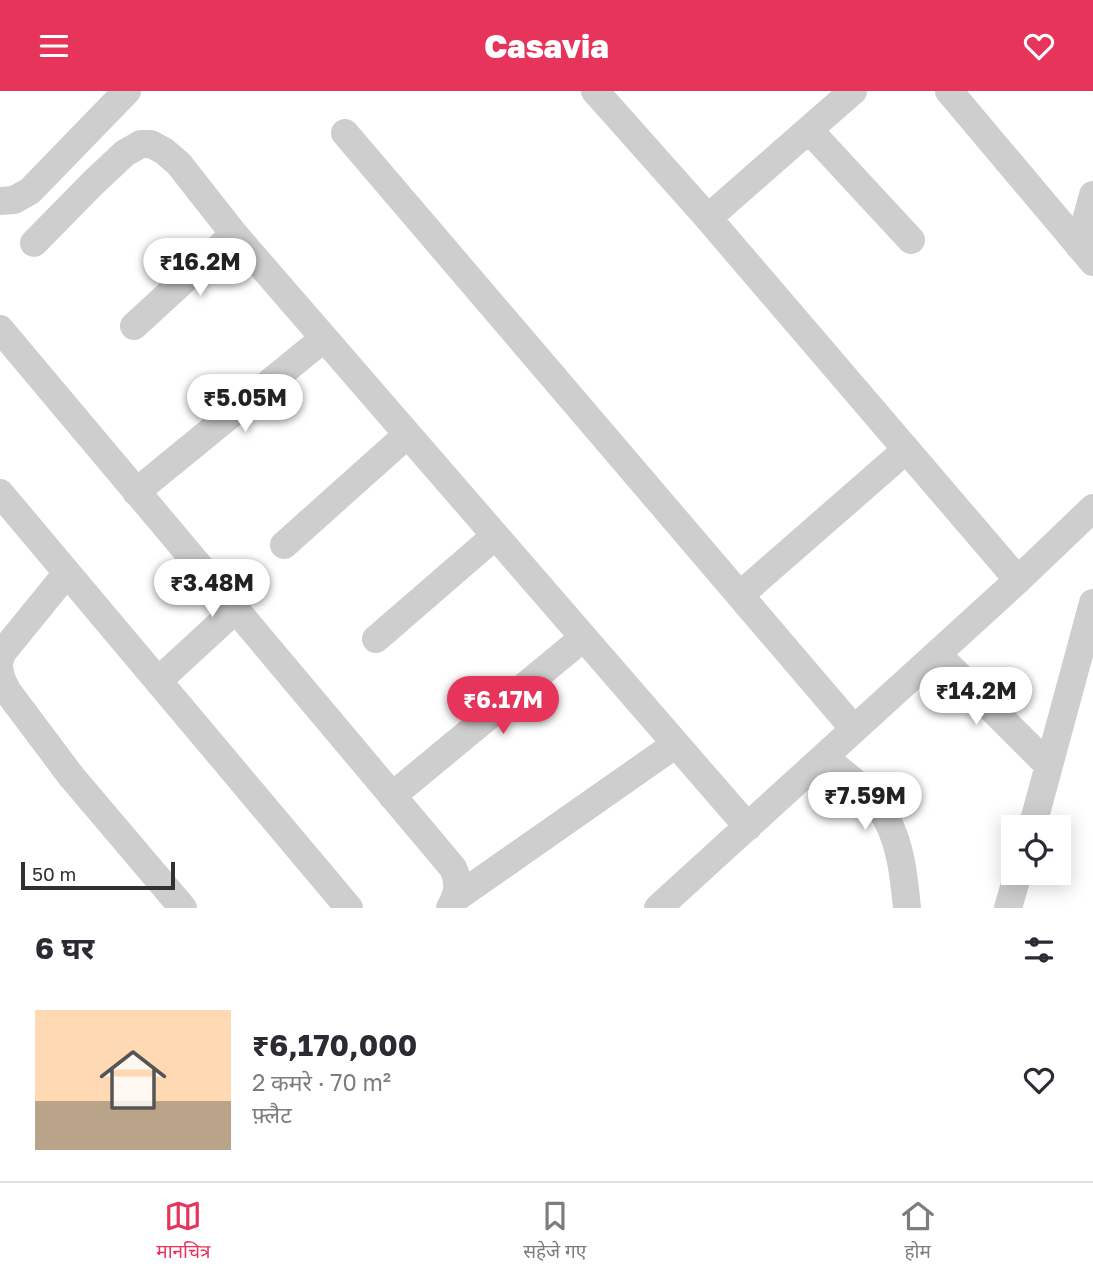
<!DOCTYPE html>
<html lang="hi">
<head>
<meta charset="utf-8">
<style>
  :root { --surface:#fff; --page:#f2f2f3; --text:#2b2b33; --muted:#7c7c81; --line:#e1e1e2; --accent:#e7345b }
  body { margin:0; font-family:"Golos Text","Noto Sans Devanagari",sans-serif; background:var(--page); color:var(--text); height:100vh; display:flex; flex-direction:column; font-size:26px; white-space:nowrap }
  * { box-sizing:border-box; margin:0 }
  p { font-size:23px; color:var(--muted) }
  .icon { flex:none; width:38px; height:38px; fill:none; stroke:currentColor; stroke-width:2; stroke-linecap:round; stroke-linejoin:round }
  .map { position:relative; height:817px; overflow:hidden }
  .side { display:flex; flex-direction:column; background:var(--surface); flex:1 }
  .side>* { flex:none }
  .fabs { position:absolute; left:1001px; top:724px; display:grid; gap:14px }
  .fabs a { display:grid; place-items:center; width:70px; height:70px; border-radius:0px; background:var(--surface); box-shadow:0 4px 18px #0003; font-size:35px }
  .scale { position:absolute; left:21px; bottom:18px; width:154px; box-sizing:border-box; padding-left:7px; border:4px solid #313131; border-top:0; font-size:19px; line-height:24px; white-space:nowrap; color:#313131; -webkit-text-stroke:5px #fff; paint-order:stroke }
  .price { position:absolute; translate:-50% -60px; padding:0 16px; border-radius:24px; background:#fff; color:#222; font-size:23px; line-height:46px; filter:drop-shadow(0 2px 4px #0008) }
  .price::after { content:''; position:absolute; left:50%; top:42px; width:21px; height:16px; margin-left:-10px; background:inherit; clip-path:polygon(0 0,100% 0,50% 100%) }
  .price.on { background:var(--accent); color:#fff }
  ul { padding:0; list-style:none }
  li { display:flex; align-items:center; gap:21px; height:175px; padding:0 35px }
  li span { display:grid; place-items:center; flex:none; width:196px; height:140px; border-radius:0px; color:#555 }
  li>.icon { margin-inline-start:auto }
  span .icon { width:84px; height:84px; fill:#fffc; stroke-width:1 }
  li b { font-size:30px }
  h2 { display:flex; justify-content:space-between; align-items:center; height:84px; padding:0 35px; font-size:30px }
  header { display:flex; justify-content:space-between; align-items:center; height:91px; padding:0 35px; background:var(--accent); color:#fff; font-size:32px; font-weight:800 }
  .menu { display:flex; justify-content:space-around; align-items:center; height:98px; border-top:2px solid var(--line); background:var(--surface); font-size:19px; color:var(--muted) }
  .menu a { display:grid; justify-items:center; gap:4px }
  .menu .on { color:var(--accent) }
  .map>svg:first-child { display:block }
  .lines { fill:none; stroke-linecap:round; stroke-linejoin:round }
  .minor { stroke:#cecece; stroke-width:28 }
</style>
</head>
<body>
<header><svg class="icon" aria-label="menu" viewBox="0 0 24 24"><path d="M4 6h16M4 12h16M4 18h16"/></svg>Casavia<svg class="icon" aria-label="heart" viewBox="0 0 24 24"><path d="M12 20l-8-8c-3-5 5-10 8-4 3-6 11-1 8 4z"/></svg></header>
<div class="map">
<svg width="1093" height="817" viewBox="0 0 1093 817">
  <rect width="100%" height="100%" fill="#fff"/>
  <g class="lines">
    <path class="minor" d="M595,0L708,127L1018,489
      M949,0L1093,171
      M809,39L911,149
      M345,42L854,638
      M0,110L14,109L30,100L127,0
      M708,127L853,0
      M34,152L93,92L125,62L141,53H151L164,60L179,73L234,143L748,736
      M1079,155L1093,104
      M134,235L234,143
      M0,238L453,777C460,792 458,803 450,817
      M136,401L323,248
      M0,402L349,817
      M284,454L407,344
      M740,504L906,359
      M376,548L495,445
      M937,563L1048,674
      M0,569L2,562L67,482
      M0,581L1,587L8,601L71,685L183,817
      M158,590L235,519
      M824,666C845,684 872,702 886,727C901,754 904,787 907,817
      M392,705L583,547
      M1032,737L1093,512
      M456,807L676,653
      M658,817L1018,489L1093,417
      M1008,817L1018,782"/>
  </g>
</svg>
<div class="fabs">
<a><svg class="icon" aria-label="locate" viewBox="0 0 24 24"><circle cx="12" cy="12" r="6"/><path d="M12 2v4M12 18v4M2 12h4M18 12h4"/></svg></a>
</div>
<div class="scale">50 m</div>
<b class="price" style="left:200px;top:207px">₹16.2M</b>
<b class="price" style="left:245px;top:343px">₹5.05M</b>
<b class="price" style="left:212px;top:528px">₹3.48M</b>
<b class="price" style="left:976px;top:636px">₹14.2M</b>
<b class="price on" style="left:503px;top:645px">₹6.17M</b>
<b class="price" style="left:865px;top:741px">₹7.59M</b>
</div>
<section class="side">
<h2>6 घर<svg class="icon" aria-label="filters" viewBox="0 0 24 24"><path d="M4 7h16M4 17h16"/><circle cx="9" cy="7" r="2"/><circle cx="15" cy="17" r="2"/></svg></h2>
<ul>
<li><span style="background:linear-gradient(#ffd9b3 65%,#b9a48a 0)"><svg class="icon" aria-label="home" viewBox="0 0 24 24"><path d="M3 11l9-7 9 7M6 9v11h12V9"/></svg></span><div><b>₹6,170,000</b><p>2 कमरे · 70 m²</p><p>फ़्लैट</p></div><svg class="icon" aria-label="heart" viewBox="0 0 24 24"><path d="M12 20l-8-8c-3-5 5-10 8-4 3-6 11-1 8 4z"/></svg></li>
</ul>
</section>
<nav class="menu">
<a class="on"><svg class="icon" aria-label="map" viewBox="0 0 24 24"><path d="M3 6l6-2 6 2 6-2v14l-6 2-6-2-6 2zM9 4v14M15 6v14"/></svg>मानचित्र</a>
<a><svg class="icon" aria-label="saved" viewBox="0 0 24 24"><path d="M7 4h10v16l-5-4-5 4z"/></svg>सहेजे गए</a>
<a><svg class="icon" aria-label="home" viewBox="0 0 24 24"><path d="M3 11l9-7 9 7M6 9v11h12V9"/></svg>होम</a>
</nav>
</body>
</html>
